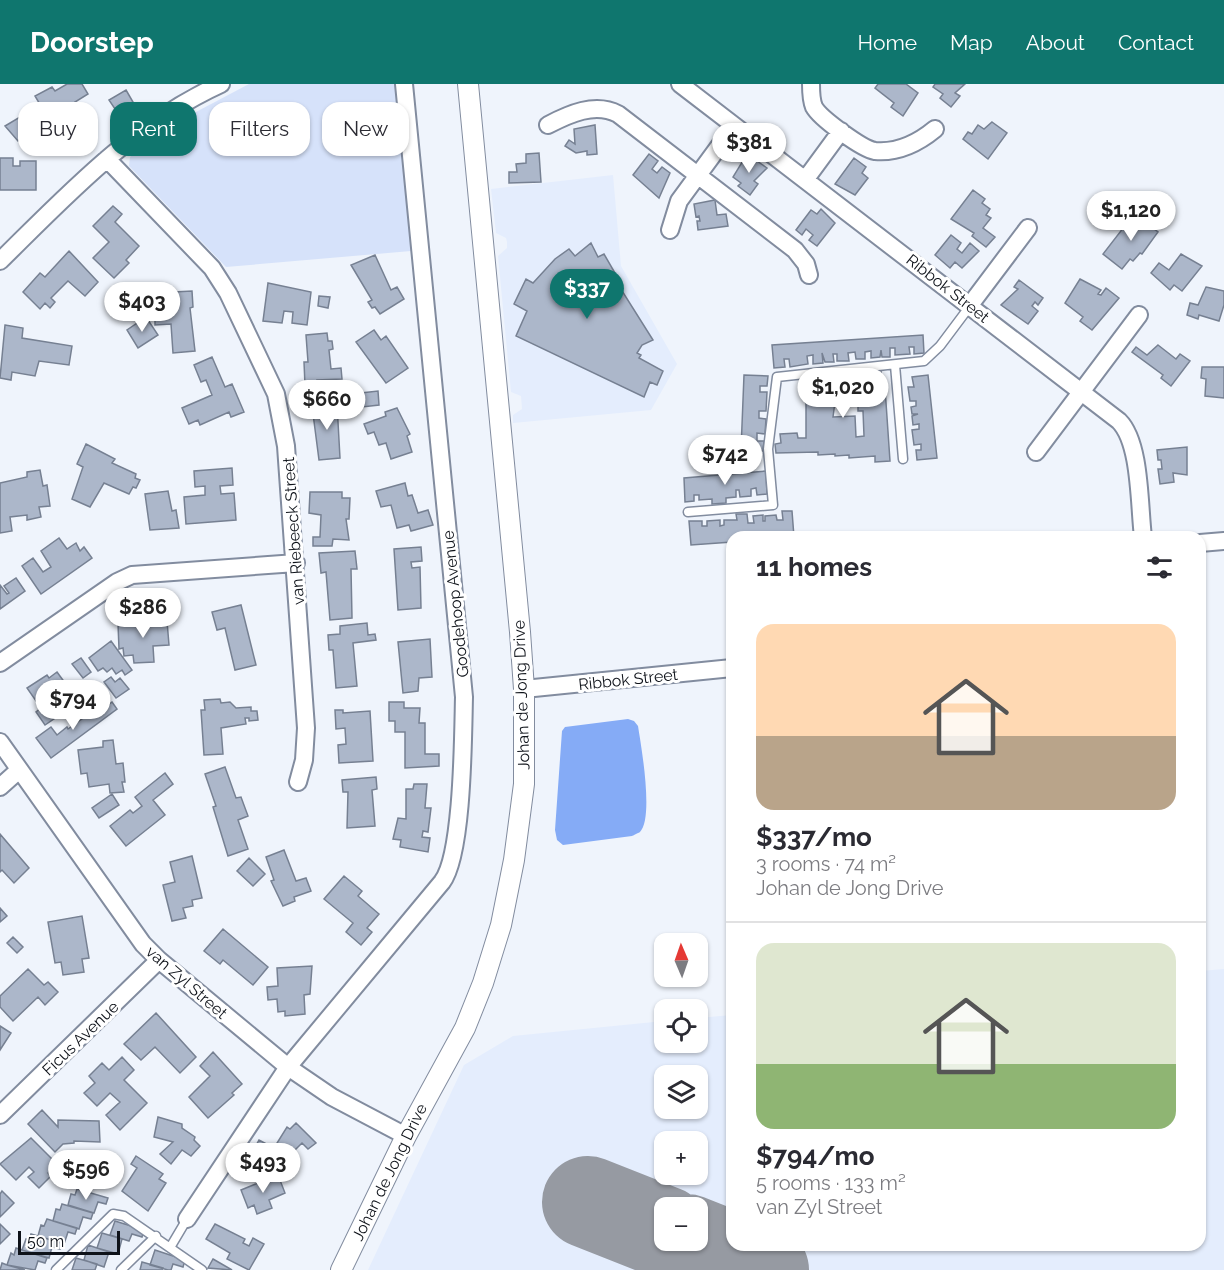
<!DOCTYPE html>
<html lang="en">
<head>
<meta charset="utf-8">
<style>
  :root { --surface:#fff; --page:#f7f7f7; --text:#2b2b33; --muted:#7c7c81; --line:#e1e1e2; --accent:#0f766e }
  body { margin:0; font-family:Raleway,sans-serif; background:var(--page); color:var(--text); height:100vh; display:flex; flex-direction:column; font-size:22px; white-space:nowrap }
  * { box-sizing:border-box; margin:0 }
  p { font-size:20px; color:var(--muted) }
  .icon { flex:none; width:33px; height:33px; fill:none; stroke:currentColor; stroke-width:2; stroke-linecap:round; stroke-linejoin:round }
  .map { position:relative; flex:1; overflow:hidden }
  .panel { position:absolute; left:726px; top:447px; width:480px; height:720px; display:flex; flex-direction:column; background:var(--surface); border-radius:18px; box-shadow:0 2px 4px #0004 }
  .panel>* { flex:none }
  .guide { position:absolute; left:18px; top:18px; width:570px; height:54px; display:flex; gap:12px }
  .needle { width:39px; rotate:358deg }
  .fabs { position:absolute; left:654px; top:849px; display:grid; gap:12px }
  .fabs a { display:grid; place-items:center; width:54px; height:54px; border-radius:12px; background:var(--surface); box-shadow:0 2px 4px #0004; font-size:30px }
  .scale { position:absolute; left:18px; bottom:15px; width:102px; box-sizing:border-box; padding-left:6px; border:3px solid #0e1219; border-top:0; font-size:16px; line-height:21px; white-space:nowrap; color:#0e1219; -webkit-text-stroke:4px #fff; paint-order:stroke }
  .price { position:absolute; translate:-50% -51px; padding:0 14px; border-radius:21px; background:#fff; color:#222; font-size:20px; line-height:39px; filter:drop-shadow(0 2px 3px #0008) }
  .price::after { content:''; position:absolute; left:50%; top:36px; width:18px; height:14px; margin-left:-9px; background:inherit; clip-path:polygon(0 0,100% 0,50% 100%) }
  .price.active { background:var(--accent); color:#fff }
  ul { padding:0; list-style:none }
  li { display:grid; align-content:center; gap:12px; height:318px; padding:0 30px }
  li+li { border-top:2px solid var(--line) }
  li span { display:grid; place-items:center; height:186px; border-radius:18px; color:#555 }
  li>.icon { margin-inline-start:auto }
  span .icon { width:108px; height:108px; fill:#fffc; stroke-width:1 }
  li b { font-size:26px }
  h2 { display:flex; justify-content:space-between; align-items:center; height:72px; padding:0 30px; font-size:26px }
  .tag { padding:0 21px; border-radius:18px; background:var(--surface); box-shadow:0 2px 4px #0004; font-size:21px; line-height:54px }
  .tag.active { background:var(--accent); color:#fff }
  header { display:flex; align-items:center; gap:36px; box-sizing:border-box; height:84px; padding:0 30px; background:var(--accent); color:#fff }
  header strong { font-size:28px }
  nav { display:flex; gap:33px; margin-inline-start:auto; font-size:21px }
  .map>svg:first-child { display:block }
  .built { fill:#e4edfd; fill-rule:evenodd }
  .green { fill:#d6e2fa }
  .water { fill:#85abf6 }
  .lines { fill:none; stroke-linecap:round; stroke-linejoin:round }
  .runway { stroke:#969aa2; stroke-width:92 }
  .building { fill:#acb7ca; stroke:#768092; stroke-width:1.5; fill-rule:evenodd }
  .service-casing { stroke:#828c9f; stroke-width:11 }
  .minor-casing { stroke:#828c9f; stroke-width:20 }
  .tertiary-casing { stroke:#828c9f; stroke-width:22 }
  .service { stroke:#fff; stroke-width:8 }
  .minor { stroke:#fff; stroke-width:16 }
  .tertiary { stroke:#fff; stroke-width:20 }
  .labels { text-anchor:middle; stroke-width:6; stroke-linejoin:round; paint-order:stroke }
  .street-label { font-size:16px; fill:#0e1219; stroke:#fff }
</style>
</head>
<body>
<header>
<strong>Doorstep</strong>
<nav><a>Home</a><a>Map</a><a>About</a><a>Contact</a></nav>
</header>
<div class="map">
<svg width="1224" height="1186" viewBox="0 0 1224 1186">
  <rect width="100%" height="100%" fill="#eff4fc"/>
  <path class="built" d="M613,91L621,182L677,280L651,326L513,339V331L522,325L521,312L511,308L498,172L507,164V158L506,154L496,149L491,105Z
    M1224,885V1186H368L464,981L513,952L664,937V958H698V934L732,931V1161H1200V887ZM664,992H698V1024H664ZM664,1058H698V1090H664ZM664,1124H698V1156H664Z"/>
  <path class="green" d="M249,0H396L411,167L226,183L129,82L130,73L177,38Z"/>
  <path class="water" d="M628,635L634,637L638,642C641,661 654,734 640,748C640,748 632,752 632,752L563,761L557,756L555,746L562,647L565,643Z"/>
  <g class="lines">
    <path class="runway" d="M588,1118L664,1148
      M687,1156L763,1186"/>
  </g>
  <path class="building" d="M67,0H82L88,10L75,18L77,21L67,27L75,41L58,51L35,12L52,3L55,7Z
    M878,0H906L918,9L903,32L891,23L894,19L875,4Z
    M935,0H965L955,9L960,12L951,23L940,14L943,10L933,3Z
    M126,6L133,18L117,28L109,16Z
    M20,33L30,49L18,57L5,42Z
    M992,38L1007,49L988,75L963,55L968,48L972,50L978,41L984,45Z
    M595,41L597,70L587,71V67L576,69L565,62L569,56L575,60L574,45Z
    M539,69L541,98L509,99V88H517L516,80L526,79V70Z
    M649,70L658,77L652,85L657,89L662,83L670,89L659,114L633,91Z
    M747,70L767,84L754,97L758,100L750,111L738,102L741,99L733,93Z
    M0,74H13V82H20V77H36V106H0Z
    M854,74L866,83L862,89L868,94L855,111L835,100Z
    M973,106L985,115L982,119L990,125L986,131L991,134L983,144L995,153L986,163L972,152L974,149L951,135Z
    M715,116L717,131L726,130L728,142L698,146L697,137H700L699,132L696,133L694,120Z
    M113,122L122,130L115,138L139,162L126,176L129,179L114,194L93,174L109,158L93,142Z
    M821,125L835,139L817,162L809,156L813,151L806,145L802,151L796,146L811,126L817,130Z
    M1134,130L1158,148L1142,170L1140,169L1133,177L1130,175L1122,185L1103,170Z
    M951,151L961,159L957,165L962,169L970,159L979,167L962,184L955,178L950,184L935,171Z
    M591,159L598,173L604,170L615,189L612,191L653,256L642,261L637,269L641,271L639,274L663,287L657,301L650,298L644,313L516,252L527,227L514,220L526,195L533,199L555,175L569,165L575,172Z
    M69,167L98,198L85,212L68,197L51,214L55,218L50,224L45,219L40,225L23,208L40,189L45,193Z
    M1181,170L1202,182L1182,207L1174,201L1170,206L1151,189L1159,179L1169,186Z
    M375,171L391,206L397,203L404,215L380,230L375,223L372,224L368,218L372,216L351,181Z
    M1080,195L1101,206L1098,210L1101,211L1106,204L1119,214L1092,246L1080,237L1083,233L1065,219Z
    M1019,196L1043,214L1038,221L1035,218L1032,222L1038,227L1028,240L1001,221L1018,205L1014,203Z
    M268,199L311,208L307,241L292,239L293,228L284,227L282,239L263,237Z
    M1206,203L1224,207V221L1219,237L1199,231L1198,235L1187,231L1190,219L1198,221Z
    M192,207L193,223L190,224L195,267L173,269L171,240L155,241V232L144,233L143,211H156V217L175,216L174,208Z
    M319,212L330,213L328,224L318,222Z
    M146,233L158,251L138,264L127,246Z
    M5,241L23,244L22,254L72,262L69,281L39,277L35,292L12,288L11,296L0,294Z
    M374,246L381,256L386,252L408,284L386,299L356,258Z
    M327,249L328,257H332L333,265L329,266L331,285L341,284L342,295L317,296L318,301H305L304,278H308L306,251Z
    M923,251L924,269L914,270V263H909L910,270L895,271V264H890V273H882L881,266L880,273L871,274V267L865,268V275H856L855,268L848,269L849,277H837V270H833L834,278H825L822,269L823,279L813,280V271L807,272L808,280L790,283L789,275H784L785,283L774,284L772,261Z
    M1158,261L1176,275L1180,270L1190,277L1171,302L1161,294L1163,291L1132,268L1136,263L1147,271Z
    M212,273L225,303L232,300L244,328L231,333L229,328L200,341L198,336L189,340L182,324L212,311L206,296L201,298L194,281Z
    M1202,283H1224V314L1205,312L1206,295L1201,294Z
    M867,287H881L882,304H885L890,377L875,378V372L849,374V371L835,372V370L818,371V368L776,369L775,360L781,359L780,350L797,349L798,354H806V297L818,296V293L850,291L851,304L863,303L862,291H867ZM863,310L864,315H858V327H863L864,352L856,353L855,332L833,333L835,318L828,319L827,312Z
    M744,291L768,292L767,302H760V308H767L766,327H759V334L766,335L765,350L757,349V357H764L763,367L741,366Z
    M928,291L937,374L917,376L916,366H921V360L914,361L912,346L919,345V340L913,341L912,332L918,330H912L911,323L916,322V317H910L908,303H914L912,293Z
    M378,307L379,321L362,323L361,309Z
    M337,320L340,374L319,376L312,322Z
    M397,324L410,350L407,352L412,368L391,375L386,359L379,361L374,348L368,350L364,340L386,332L385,328Z
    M86,360L115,375L112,379L136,390L135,394L140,396L136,404L133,403L129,410L104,399L90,423L72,415L83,383L77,380Z
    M1187,363V391L1173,389L1174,398L1160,400L1158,385H1162L1161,376H1158L1157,366Z
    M232,384L233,401L220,402L221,410L234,409L236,436L186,440L184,413L205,411V402L195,403L194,387Z
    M40,386L43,402L47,401L50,422L39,423L41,433L27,436V431L10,433L12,447L0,449V399L27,393V388Z
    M766,387L767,410L757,411L756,404L751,405V412L740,413L739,406H736V413L726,414V419L712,420V415L699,416V411H694V417L685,418L684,394Z
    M405,399L408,412L412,411L418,429L428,426L433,441L411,447L409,441L397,444L391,421L381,423L376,407Z
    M168,407L172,427L176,426L179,444L150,446L145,410Z
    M310,408H342V414H350L349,435H346L349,456L333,455L332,462H313V453H320L321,431L309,429Z
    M782,427H792L794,453H732V458L691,461L689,437H702V442H707V437L720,436V442L724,441V436H737L736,430H747L748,439H754L753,432L763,431V437H765V432L776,431L777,436H783Z
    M59,454L67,465L76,459L80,467L84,463L92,474L41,510L22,482L33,474L43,488L51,483L41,467Z
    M421,463L422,477L411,478L412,484L420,483L421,524L398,526L394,465Z
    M355,467L357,485H351L352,534L330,536L326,488L321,489L319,469Z
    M16,494L25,507L0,525V501L7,510L9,509L4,502Z
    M241,521L256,581L235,586L225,544L217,546L212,528Z
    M167,537L169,561L153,562L154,578L134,579L133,571L124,572L123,564L119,565L118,540Z
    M367,539L368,551L375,550L376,556L353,559L357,602L336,604L333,566H329L328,551L340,550V542Z
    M430,555L432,593L419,594L418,607L403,609L398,558Z
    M111,557L132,586L125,591L122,586L116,590L112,584L107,588L103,584L98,587L89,574Z
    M81,574L91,588L83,594L72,580Z
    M57,588L82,622L70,631L59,615L56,617L64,628L45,641L36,628L41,624L27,604L47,591L49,594Z
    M111,593L115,598L120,594L129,605L116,614L104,598Z
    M220,615L221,619L230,618L236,624L251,623V627H257L258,636L249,637V634H245L246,640L221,644L223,670L204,671L201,626H205L204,616Z
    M112,618L117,625L51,674L36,654L51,643L57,651L67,643L68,645L100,622L101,625Z
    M389,618H404V624H420L419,639H425V670H439V682L405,684V648H395V637H389Z
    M335,626H343V629L370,627L373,677L339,679L338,661L346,660L345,644L336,645Z
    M113,656L116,680L123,679L125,698H122L124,708L110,709L109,700L89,703L87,689L81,690L78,666L103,663V657Z
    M225,683L236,714L241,713L248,732L238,736L248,765L228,772L213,723L216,722L205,690Z
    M165,689L173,700L153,716L165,731L126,762L110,742L130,726L133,729L142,722L135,713Z
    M376,693L377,705L372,706L375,742L347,744L348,708H343L342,696Z
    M414,700H427L425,724H431L428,748L423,747L422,753L430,754L428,768L400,763L401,756L393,755L398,734L406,735V705H413Z
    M112,710L119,721L99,734L92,724Z
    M0,750L29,784L14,799L2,786L0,788Z
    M284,766L296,797L306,794L311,807L294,813L295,817L283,822L271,797L274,796L266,773Z
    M192,772L202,814L192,816L193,822L183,824L186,834L172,837L163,801L175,798L170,778Z
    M249,774L265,790L253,802L237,787Z
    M344,792L362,807L358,812L379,830L367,844L372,848L361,861L346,848L353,839L324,815Z
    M0,824L7,832L0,838Z
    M82,832L89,874L82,875L84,888L63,891L61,878L55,879L48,838Z
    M223,845L268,883L253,901L223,876L220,880L204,867Z
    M13,853L23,863L17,869L7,859Z
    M312,882L310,910L304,911L305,930L285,932V927L278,928L277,915L268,916L267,903L278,902L277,884Z
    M28,885L44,901L48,898L58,908L45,921L38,913L13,937L0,923V912Z
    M156,929L196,973L180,989L155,963L141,976L124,960Z
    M0,942L11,949L0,966Z
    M213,968L242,1000L232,1009L234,1011L208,1034L189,1013L210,992L200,982Z
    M122,973L134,986L124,996L147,1019L120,1046L106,1031L120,1018L110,1009L97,1022L84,1009L95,999L89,992L102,979L109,986Z
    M42,1026L58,1043V1036L99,1037L100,1058L74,1057V1059L63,1060L55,1068L28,1040Z
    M158,1033L182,1040V1044L195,1053L194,1056L200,1062L191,1072L182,1066L171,1080L160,1070L173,1058L154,1053Z
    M296,1039L316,1059L308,1065L302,1059L290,1071L287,1080L253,1067L259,1056L274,1064L287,1043L290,1045Z
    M31,1054L57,1080L48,1089L51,1092L39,1104L28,1093L34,1088L29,1083L16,1096L0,1080Z
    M136,1072L163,1090L159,1095L166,1099L148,1127L122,1107L137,1084L131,1080Z
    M278,1091L285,1109L269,1116L272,1124L257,1130L254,1121L248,1124L241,1106Z
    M77,1105L108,1114L106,1120L98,1118L94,1129L68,1121L71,1110L75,1111Z
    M2,1107L14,1119L0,1133V1110Z
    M62,1120L93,1129L91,1135L83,1133L79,1145L53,1137L56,1125L60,1126Z
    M47,1135L77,1144L75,1150L68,1148L64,1160L38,1152L41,1141L44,1142Z
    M115,1137L144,1146L142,1153L132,1150L129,1157L110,1151Z
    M0,1140L10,1150L0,1160Z
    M215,1140L245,1155L243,1159L249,1162L253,1154L264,1160L249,1186L227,1175L230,1169L206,1155Z
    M102,1149L122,1155L118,1170L97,1164Z
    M31,1150L62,1159L60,1165L52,1163L49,1174L22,1166L26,1155L29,1156Z
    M88,1161L109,1168L104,1183L84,1176Z
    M16,1164L47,1174L45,1179L38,1177L35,1186L7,1181L11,1169L14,1171Z
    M155,1166L185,1176L183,1183L173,1180L171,1186H168L150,1181Z
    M76,1174L97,1180L95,1186H72Z
    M213,1175L232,1186L208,1184Z
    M142,1178L163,1184L162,1186H140Z
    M2,1179L7,1181L25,1186H0Z"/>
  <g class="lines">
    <defs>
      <path id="service" d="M895,281L903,375
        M688,428L773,421L768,365L777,293L924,277L940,262L970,222
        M171,1162L187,1135
        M56,1186L113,1130L124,1132L202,1186
        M121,1186L156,1152"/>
      <path id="minor" d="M680,0L1119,337C1141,359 1139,422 1143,453
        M811,0C811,7 811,16 814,23C820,34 862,65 875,67C897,69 918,59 935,45
        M548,41C569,30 595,18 618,30L795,166L806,180L809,191
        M107,75L212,184L228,209L276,310L286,362L306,644L304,676L298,698
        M805,96L841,47
        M670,146L679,117L734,42
        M0,177C68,110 133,40 221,0
        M970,221L1028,144
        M1036,368L1139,231
        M1200,459L1224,457
        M0,579L117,498L132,491L296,479
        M524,605L732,584
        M0,658L143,860L159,876L288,983L332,1013L406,1052
        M0,703L19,686
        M0,1031L159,876
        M187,1135L288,983L442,798C463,771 463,651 464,613L404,0"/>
      <path id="tertiary" d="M341,1186L406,1052L465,944L483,899L501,841L514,776L524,700V605L520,548L468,0"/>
    </defs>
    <use href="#service" class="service-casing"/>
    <use href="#minor" class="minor-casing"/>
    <use href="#tertiary" class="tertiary-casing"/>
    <use href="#service" class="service"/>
    <use href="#minor" class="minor"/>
    <use href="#tertiary" class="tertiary"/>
  </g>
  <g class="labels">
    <g class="street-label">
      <text transform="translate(948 204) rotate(38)" y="6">Ribbok Street</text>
      <text transform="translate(293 447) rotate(-94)" y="6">van Riebeeck Street</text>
      <text transform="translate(455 520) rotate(-96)" y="6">Goodehoop Avenue</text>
      <text transform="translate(628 595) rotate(-6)" y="6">Ribbok Street</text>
      <text transform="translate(521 611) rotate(-92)" y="6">Johan de Jong Drive</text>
      <text transform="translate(187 898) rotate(41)" y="6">van Zyl Street</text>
      <text transform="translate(80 954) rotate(-44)" y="6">Ficus Avenue</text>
      <text transform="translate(389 1088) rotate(-64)" y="6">Johan de Jong Drive</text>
    </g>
  </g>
</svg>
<div class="fabs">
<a><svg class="needle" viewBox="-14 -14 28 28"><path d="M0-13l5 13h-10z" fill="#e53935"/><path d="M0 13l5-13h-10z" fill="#7c7c81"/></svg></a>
<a><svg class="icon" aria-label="locate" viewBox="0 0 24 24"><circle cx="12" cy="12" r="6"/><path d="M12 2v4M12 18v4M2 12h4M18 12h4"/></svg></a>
<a><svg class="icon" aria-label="layers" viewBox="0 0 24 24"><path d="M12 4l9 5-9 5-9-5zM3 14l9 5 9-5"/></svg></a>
<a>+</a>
<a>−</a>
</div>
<div class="scale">50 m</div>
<b class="price" style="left:749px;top:90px">$381</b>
<b class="price" style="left:1131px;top:158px">$1,120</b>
<b class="price active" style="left:587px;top:236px">$337</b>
<b class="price" style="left:142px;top:249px">$403</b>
<b class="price" style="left:843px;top:335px">$1,020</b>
<b class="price" style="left:327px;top:347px">$660</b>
<b class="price" style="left:725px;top:402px">$742</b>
<b class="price" style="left:143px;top:555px">$286</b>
<b class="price" style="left:73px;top:647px">$794</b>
<b class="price" style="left:263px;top:1110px">$493</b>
<b class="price" style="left:86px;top:1117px">$596</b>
<div class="guide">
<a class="tag">Buy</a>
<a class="tag active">Rent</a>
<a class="tag">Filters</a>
<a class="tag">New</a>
</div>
<section class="panel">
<h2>11 homes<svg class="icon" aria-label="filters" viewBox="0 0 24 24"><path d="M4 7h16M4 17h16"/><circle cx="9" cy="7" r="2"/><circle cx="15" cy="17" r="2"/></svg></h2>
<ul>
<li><span style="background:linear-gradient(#ffd9b3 60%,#b9a48a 0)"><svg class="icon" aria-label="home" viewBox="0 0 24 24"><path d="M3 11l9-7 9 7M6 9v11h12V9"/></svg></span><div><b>$337/mo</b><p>3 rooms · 74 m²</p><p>Johan de Jong Drive</p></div></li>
<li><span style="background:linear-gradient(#dfe7d0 65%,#8fb573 0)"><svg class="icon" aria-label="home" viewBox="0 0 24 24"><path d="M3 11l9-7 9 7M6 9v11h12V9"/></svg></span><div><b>$794/mo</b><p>5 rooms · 133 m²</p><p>van Zyl Street</p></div></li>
</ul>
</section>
</div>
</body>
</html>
